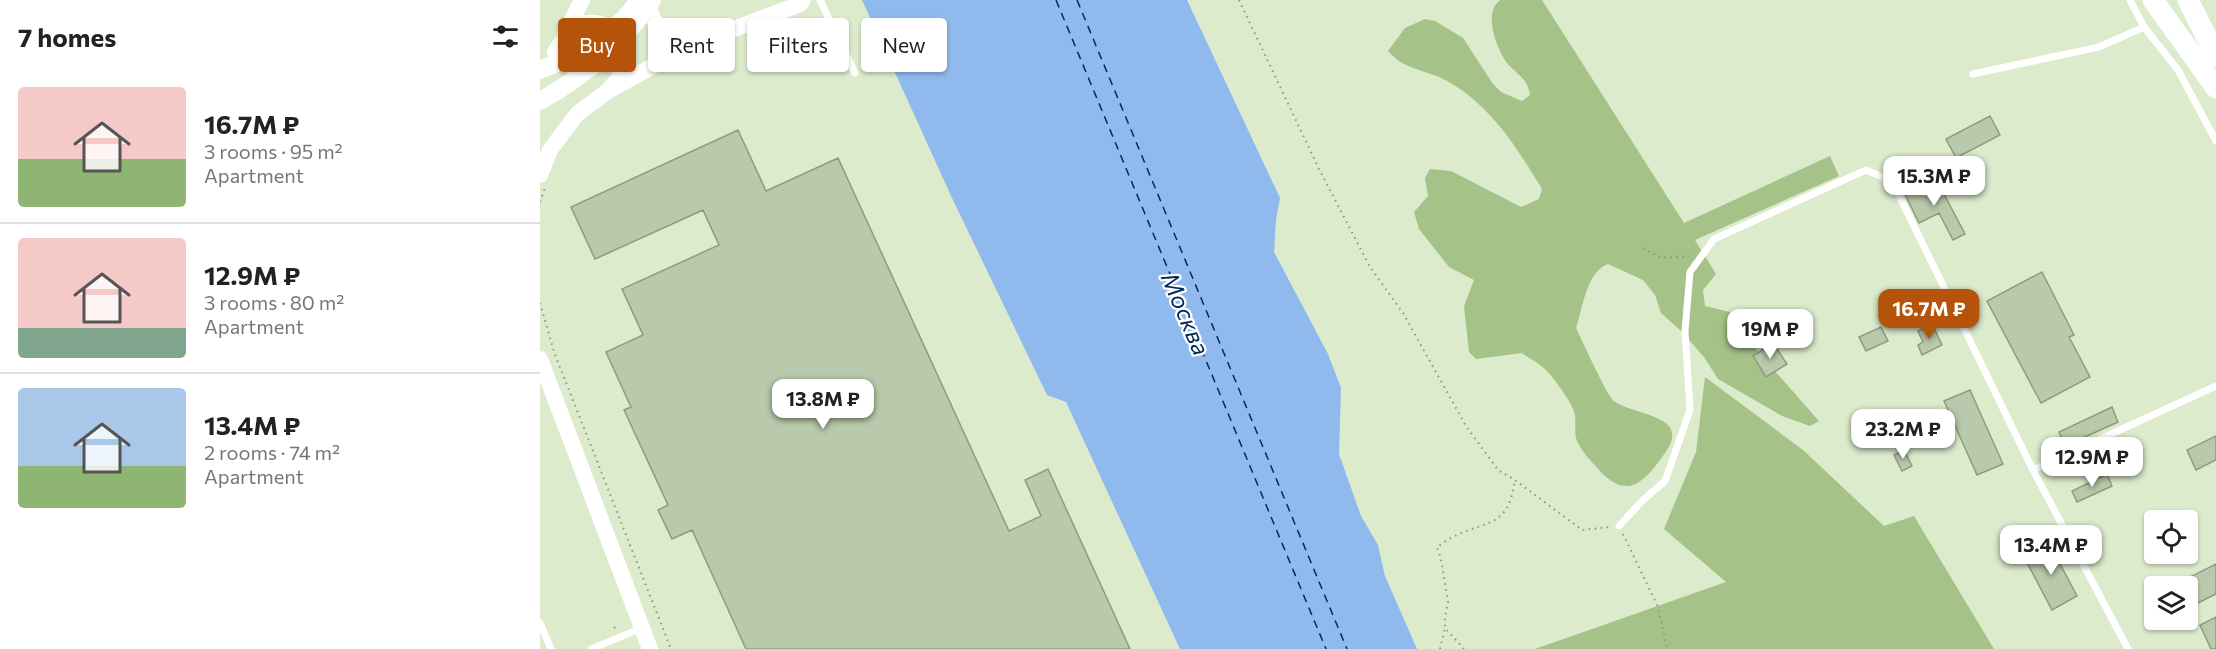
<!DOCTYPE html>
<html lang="en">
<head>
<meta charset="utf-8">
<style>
  :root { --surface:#fff; --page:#f2f2f2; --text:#222; --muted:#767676; --line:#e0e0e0; --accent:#b45309 }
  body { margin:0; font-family:Commissioner,sans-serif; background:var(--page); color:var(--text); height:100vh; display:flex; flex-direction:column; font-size:22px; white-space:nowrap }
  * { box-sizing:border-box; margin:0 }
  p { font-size:20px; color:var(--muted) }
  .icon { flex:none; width:33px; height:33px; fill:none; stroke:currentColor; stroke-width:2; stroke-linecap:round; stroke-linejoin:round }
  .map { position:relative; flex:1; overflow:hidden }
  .drawer { display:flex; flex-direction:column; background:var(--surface); width:540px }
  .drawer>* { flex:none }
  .banner { position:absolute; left:18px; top:18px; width:570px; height:54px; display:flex; gap:12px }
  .fabs { position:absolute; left:1604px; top:510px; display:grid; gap:12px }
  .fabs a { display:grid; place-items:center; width:54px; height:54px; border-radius:6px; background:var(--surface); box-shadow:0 2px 4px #0004; font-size:30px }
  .price { position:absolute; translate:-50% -51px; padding:0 14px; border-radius:12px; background:#fff; color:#222; font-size:20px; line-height:39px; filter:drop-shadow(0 2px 3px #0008) }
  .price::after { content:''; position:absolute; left:50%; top:36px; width:18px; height:14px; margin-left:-9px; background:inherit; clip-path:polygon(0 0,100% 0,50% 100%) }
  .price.current { background:var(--accent); color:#fff }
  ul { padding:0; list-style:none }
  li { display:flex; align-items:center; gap:18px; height:150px; padding:0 18px }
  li+li { border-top:2px solid var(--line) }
  li span { display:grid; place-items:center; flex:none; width:168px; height:120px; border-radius:6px; color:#555 }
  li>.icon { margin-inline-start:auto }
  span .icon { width:72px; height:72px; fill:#fffc; stroke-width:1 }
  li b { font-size:26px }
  h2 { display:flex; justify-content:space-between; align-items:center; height:72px; padding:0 18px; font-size:26px }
  .tag { padding:0 21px; border-radius:6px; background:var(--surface); box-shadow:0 2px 4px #0004; font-size:21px; line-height:54px }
  .tag.current { background:var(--accent); color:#fff }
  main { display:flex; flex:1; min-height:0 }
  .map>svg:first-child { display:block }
  .green { fill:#a5c288 }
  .water { fill:#90b9ee }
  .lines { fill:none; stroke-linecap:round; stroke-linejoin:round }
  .ferry { stroke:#012b59; stroke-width:1.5; stroke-dasharray:8 6; stroke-linecap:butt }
  .building { fill:#b9c9ab; stroke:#8d9c7f; stroke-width:1.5 }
  .path { stroke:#8b9780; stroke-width:2; stroke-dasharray:1.5 4.5; stroke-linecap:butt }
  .service { stroke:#fff; stroke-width:7 }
  .tertiary { stroke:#fff; stroke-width:16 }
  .secondary { stroke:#fff; stroke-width:18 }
  .primary { stroke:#fff; stroke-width:21 }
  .labels { text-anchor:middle; stroke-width:4.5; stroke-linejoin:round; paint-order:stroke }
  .water-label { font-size:24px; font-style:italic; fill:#012b59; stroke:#fff }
</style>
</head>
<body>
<main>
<section class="drawer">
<h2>7 homes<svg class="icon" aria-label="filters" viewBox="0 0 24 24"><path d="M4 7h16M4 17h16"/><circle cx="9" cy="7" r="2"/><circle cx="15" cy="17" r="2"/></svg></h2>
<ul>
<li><span style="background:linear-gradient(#f6c9c9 60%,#8fb573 0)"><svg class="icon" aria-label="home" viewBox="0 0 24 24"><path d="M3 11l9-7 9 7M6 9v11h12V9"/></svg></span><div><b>16.7M ₽</b><p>3 rooms · 95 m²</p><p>Apartment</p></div></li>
<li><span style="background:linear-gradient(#f6c9c9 75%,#7fa58c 0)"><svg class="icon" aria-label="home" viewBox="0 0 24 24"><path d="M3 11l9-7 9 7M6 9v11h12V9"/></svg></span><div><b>12.9M ₽</b><p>3 rooms · 80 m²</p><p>Apartment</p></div></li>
<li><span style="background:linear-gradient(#a9c7e8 65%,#8fb573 0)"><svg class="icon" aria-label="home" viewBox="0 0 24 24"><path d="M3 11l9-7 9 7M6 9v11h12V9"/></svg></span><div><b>13.4M ₽</b><p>2 rooms · 74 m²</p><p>Apartment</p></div></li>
</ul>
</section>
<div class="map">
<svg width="1676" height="649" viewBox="0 0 1676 649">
  <rect width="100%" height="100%" fill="#dbebcc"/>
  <path class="green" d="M960,0H1002L1144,223L1290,156L1299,176L1155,240L1176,274L1163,290L1165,306L1190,312L1220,354L1279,421L1270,426L1242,416L1178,379L1164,357L1141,331L1121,313L1115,295L1103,280L1068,264C1046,272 1043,308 1036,328C1042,340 1067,396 1074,401C1093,416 1153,414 1125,453C1105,481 1088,502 1059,470C1050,460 1042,452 1037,441C1033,431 1038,419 1033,409C1029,399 1015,380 1008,372C1001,364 990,359 982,353L936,359L929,352L924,306L934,280L909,267L879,229L874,212L888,196L885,178L890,169L911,171L981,207L999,199L1002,189C977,148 952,107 909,82C894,73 877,71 862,63C857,60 852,55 848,51L865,28L885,19L895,21L923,38L953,84L961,92L982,101L990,95C988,76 971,72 963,57C955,42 944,13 960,0Z
    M1165,377L1263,450L1344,526L1374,516L1454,649H995L1186,582L1124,529L1156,452Z"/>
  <path class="water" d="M322,0H647L740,198L736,220L734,252L788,354L801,388L799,454L821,516L838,545L845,576L877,649H640L526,402L507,395L412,198Z"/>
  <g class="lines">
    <path class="ferry" d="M516,0L786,649
      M537,0L807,649"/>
  </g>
  <path class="building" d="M1450,116L1460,135L1416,158L1406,139Z
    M198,130L226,191L298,158L469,531L501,516L485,480L508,469L590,649H206L152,530L132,539L118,510L128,505L84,410L91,407L66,352L103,335L82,289L179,245L163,210L55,259L31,207Z
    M1396,179L1425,234L1413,240L1399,213L1379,223L1364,192L1378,185L1379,188Z
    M1502,272L1534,335L1529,337L1550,377L1501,403L1447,301Z
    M1392,324L1402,345L1382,355L1378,345L1383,342L1378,331Z
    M1341,327L1348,341L1326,351L1319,337Z
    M1233,343L1247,364L1226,377L1213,356Z
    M1430,390L1463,464L1437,475L1404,401Z
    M1572,407L1578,422L1525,446L1519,432Z
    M1676,436V460L1656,470L1647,450Z
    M1364,450L1372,466L1362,471L1354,455Z
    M1567,474L1572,486L1537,502L1532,491Z
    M1509,543L1537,596L1512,610L1484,557Z
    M1676,564V594L1656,604L1644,580Z
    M1676,617V649H1671L1660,625Z"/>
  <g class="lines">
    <path class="path" d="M699,0L779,169L830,267L863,313L926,426L958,470L975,480L1042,530L1070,527
      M0,202L5,188
      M1103,248L1121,258L1149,256
      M0,303L14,352L131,649
      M1083,534L1118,607L1127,649
      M74,628L79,625
      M900,649L905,628
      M924,649L905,628V617L908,602L901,559L897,547C902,544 908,539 913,537C948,519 968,529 975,480"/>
    <path class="service" d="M280,0L315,73
      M1590,0L1604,27L1638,70L1676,141
      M1433,74L1559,47L1604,27
      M1493,470L1588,649
      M1079,526L1103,500L1125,481L1150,410L1145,331L1150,272L1174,239L1326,170L1352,181L1493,470L1676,386
      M0,623L11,649
      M51,649L102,628"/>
    <path class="tertiary" d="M108,0C111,26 130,46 157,42
      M25,34L42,0
      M15,52C21,43 27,33 37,27C61,13 90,36 86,63C84,73 78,80 71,87
      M0,175L10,150L37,114L68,91L149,46L260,4L263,0
      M0,359L110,649"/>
    <path class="secondary" d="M0,70L40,53L84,19L100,0
      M0,101C45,76 84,42 112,0"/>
    <path class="primary" d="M1613,0L1676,88
      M1648,0L1676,56"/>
  </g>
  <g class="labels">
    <g class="water-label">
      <text transform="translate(645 314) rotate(67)" y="8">Москва</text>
    </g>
  </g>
</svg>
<div class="fabs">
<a><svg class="icon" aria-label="locate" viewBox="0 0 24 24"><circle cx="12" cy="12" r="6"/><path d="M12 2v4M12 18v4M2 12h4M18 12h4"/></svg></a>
<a><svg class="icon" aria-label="layers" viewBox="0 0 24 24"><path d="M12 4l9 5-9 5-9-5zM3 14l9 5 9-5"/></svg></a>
</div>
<b class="price" style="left:1394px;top:207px">15.3M ₽</b>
<b class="price current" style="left:1389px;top:340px">16.7M ₽</b>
<b class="price" style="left:1230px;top:360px">19M ₽</b>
<b class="price" style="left:283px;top:430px">13.8M ₽</b>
<b class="price" style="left:1363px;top:460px">23.2M ₽</b>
<b class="price" style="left:1552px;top:488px">12.9M ₽</b>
<b class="price" style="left:1511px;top:576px">13.4M ₽</b>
<div class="banner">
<a class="tag current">Buy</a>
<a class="tag">Rent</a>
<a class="tag">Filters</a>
<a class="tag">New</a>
</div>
</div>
</main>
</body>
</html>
